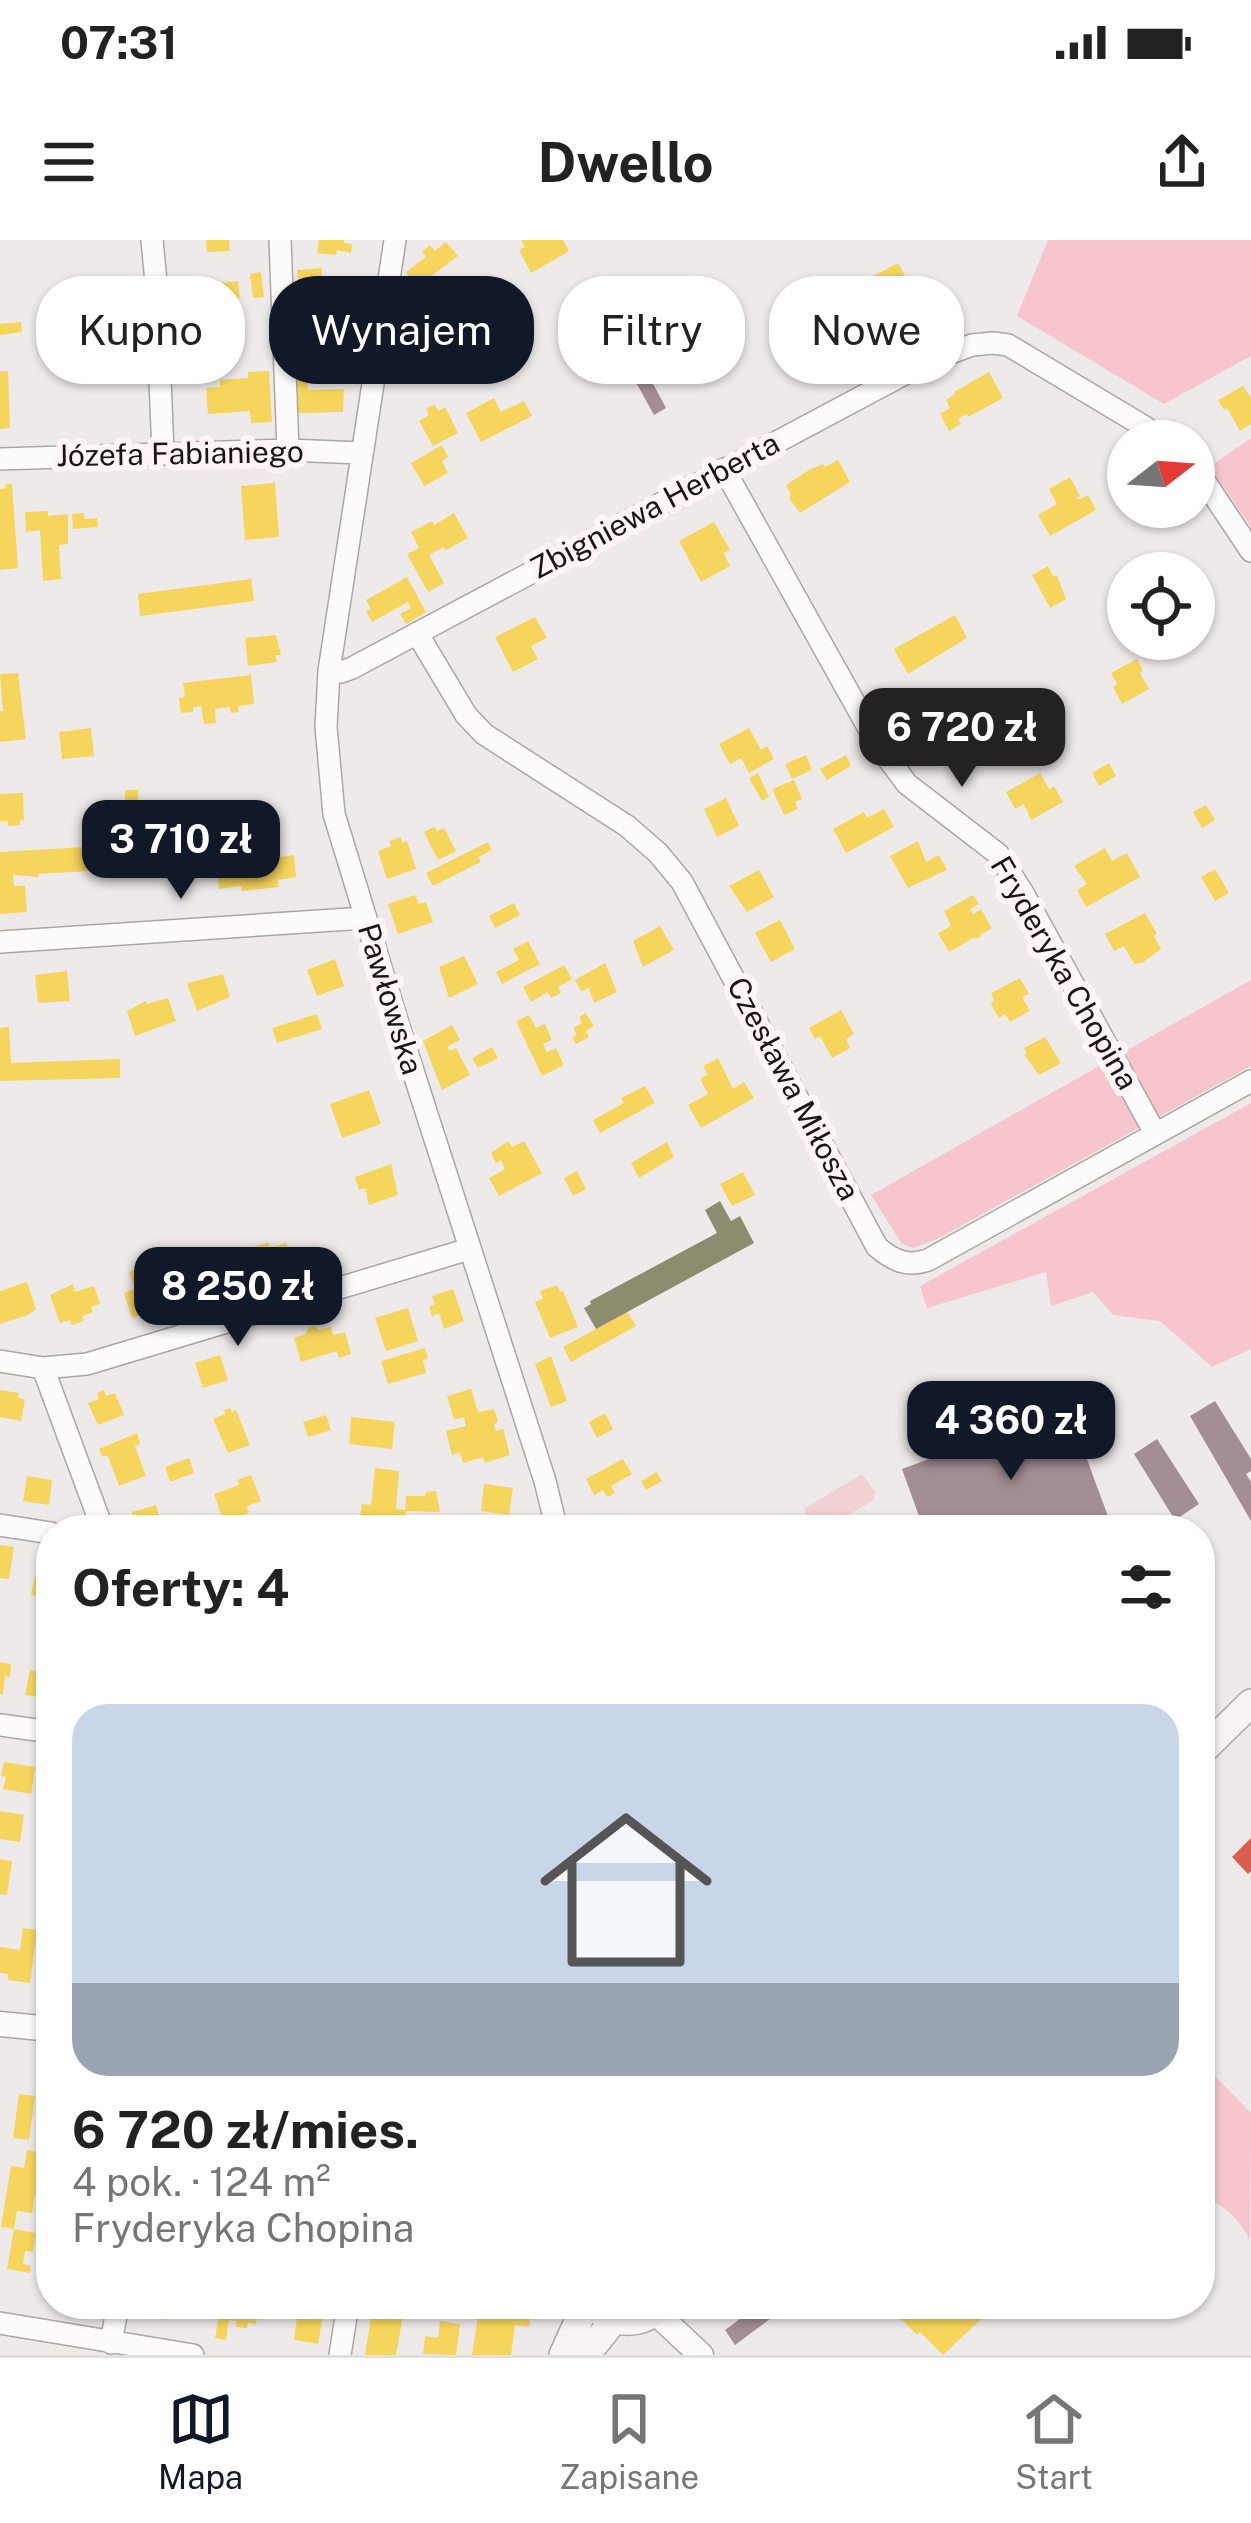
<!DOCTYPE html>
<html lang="pl">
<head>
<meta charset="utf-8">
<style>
  :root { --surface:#fff; --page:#f6f6f6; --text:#222; --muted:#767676; --line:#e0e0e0; --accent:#111827 }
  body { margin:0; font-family:"Public Sans",sans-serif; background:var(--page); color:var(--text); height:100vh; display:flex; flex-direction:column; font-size:45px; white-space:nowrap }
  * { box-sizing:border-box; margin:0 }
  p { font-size:39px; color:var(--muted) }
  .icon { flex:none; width:66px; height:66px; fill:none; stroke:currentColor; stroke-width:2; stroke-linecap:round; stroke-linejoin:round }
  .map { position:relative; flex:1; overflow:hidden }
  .panel { position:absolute; left:36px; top:1275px; width:1179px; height:804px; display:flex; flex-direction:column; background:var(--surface); border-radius:48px; box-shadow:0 3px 9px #0004 }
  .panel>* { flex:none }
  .top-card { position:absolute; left:36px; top:36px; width:1179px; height:108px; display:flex; gap:24px }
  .needle { width:78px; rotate:73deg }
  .controls { position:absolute; left:1107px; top:180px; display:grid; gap:24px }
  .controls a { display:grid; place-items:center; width:108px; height:108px; border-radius:50%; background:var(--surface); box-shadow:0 3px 9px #0004; font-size:60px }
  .price { position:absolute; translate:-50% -102px; padding:0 27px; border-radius:24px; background:var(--accent); color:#fff; font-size:39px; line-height:78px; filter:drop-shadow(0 3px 6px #0008) }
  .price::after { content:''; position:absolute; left:50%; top:72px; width:36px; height:27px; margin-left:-18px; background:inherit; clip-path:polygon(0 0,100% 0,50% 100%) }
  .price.selected { background:#222; color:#fff }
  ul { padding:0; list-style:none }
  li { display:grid; align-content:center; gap:24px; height:636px; padding:0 36px }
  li+li { border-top:3px solid var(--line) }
  li span { display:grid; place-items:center; height:372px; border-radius:36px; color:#555 }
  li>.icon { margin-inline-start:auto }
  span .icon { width:216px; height:216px; fill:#fffc; stroke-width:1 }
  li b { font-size:51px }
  h2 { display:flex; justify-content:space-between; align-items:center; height:144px; padding:0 36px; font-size:51px }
  .chip { padding:0 42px; border-radius:48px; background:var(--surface); box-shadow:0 3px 9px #0004; font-size:42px; line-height:108px }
  .chip.selected { background:var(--accent); color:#fff }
  .status { display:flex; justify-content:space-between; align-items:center; height:84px; padding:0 60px; background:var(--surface); direction:ltr }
  .status svg { height:33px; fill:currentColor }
  header { display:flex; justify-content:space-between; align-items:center; height:156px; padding:0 36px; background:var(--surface); font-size:54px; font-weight:700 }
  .tabs { display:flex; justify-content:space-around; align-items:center; height:168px; border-top:3px solid var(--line); background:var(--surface); font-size:33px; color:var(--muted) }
  .tabs a { display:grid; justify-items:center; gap:6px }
  .tabs .selected { color:var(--accent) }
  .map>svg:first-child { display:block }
  .green { fill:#f6c5cd }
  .water { fill:#f2d1d5 }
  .homes { fill:#f6d55c }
  .shops { fill:#d6604d }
  .industry { fill:#8c8c6e }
  .building { fill:#a28e93 }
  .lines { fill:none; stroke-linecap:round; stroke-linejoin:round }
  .minor-casing { stroke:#aaa6a6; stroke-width:24 }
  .tertiary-casing { stroke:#aaa6a6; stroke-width:27 }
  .secondary-casing { stroke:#aaa6a6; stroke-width:30 }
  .minor { stroke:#fdfcfc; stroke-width:21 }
  .tertiary { stroke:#fdfcfc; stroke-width:24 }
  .secondary { stroke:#f8f3f4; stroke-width:27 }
  .labels { text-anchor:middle; stroke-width:12; stroke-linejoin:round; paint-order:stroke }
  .street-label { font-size:30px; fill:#181515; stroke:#fff5f6 }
</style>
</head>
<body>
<div class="status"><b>07:31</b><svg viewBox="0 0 49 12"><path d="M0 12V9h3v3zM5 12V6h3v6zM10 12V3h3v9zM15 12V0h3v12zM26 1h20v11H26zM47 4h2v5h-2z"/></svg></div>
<header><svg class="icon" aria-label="menu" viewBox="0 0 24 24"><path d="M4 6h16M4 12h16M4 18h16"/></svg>Dwello<svg class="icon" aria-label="share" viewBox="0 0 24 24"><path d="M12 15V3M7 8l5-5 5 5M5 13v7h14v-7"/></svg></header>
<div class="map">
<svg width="1251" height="2115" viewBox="0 0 1251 2115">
  <rect width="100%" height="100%" fill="#efeaea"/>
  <path class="green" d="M1048,0H1251V116L1164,164L1017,76Z
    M1251,198V287L1209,227Z
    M1251,740V826L937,999L913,1008L902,1004L871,955Z
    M1251,863V1109L1212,1127L1160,1081L1113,1075L1093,1052L1051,1066L1046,1032L927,1068L920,1046Z
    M1200,1821L1251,1873L1250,2000C1238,1978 1225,1964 1200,1957Z"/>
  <path class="water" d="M862,1234L875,1252L874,1260L822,1290H813L806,1278L805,1268Z"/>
  <path class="homes" d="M206,0H229L230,11L207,12Z
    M319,0H344V3L352,4L351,13L337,10L336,15L317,13Z
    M521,0H563L569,11L531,33L519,10L525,7Z
    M446,2L458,16L417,47L406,32L426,17L422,12L430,5L435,11Z
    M898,23L910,45L914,43L926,69L908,79L899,62L883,71L876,58L880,56L870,38Z
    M322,28V41L298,42L297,30Z
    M261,32L264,57L253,58L250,34Z
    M503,40L511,53L481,71L472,58Z
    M238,41L240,58L192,64L190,46Z
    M449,55L452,59L458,55L472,77L446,93L432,71L445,63L442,59Z
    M237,70L240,97L234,98L236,110L215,113L213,90H209L207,73Z
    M21,82L22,92L0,95V84Z
    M306,84L354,86L353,102H356L353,115H338V124L306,123L308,150L344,149L343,172L295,173L293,117H306Z
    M0,131H8L10,188L0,189Z
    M269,131L272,182L251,183L250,171L208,174L206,148L220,147V140L248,138V132Z
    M989,132L1003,158L968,177L967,174L958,179L961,184L949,191L940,174L950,168L946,160L955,154L954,152Z
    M1243,146L1251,158V184L1240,191L1227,168L1224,170L1218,160Z
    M494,158L501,172L524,161L532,176L481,202L466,173Z
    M434,164L438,171L445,167L458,193L433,206L419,181L429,175L426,169Z
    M442,205L448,217L442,221L448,233L424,246L411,223Z
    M838,220L850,242L800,273L789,258L791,254L786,245L809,230L823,224L825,227Z
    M1070,237L1080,256L1077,258L1078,260L1088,255L1096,270L1050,296L1038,275L1057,264L1049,249Z
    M275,243L279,297L245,300L241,246Z
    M5,244H12L18,328L0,330V249L6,248Z
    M48,271V276L68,274V304L59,305L61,339L43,341L40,290L26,292L25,272Z
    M84,273L85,279L97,278L98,287L73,289L72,274Z
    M454,273L468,298L446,310L444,307L429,315L444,343L428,352L407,314L419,308L411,292L432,281L434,285Z
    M714,282L730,310L724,313L730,326L701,342L679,301Z
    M1048,326L1053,336H1057L1066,359L1050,368L1032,335Z
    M407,337L426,372L406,384L400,374L411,368L408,362L372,382L366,371L371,369L366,360Z
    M251,339L254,361L140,376L138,354Z
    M955,375L967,398L908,434L894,409Z
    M535,377L547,398L531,406L538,419L513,432L495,397Z
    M276,395L281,415H275L277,422L248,426L245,398Z
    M1137,419L1143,431L1140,433L1149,449L1122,464L1113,447L1117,444L1111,433Z
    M18,433L26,499L0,502V471H3L0,434Z
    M251,435L254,464L238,466L239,472L231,473L230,467L215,469L216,483L204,484L201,466L193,467V472L181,473L179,458L185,457L183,443Z
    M933,468L947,491L928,506L926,503L921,505L908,483Z
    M1039,472L1052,495L1016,517L1010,502L998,508L992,498L1025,483L1024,481Z
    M91,488L94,516L62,519L59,492Z
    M749,488L761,510L767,506L774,519L749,533L741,518L730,524L719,504Z
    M806,515L812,530L792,539L785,524Z
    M846,515L851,526L827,540L820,529Z
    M1109,523L1116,536L1099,546L1092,533Z
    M758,533L769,557L762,561L749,538Z
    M1040,533L1049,549L1054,546L1063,562L1031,580L1024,564L1015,569L1006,552Z
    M794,540L802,559L795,562L798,569L784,575L772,549Z
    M125,550H138L139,595H127L125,571H117V562H125Z
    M23,553L24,580H20V585L8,586V581H0V554Z
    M726,558L739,586L717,597L704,569Z
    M1206,565L1215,580L1202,588L1193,572Z
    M884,569L894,587L846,613L833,589L864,572L867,578Z
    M434,587L437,591L444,588L456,611L438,620L424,592Z
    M401,597L402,602L407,601L416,629L387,639L378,611L391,606L389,601Z
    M127,600L128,624L107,625V630L38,634V637L13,635L14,646H25L27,672L0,674V612L103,606V601Z
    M918,601L926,622L939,615L947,630L908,648L890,616Z
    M488,602L492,610L478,617L481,622L433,646L426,633Z
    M1105,608L1112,621L1127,613L1140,637L1086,667L1077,650L1087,644L1074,626Z
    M294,615L296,637L278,640L279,647L242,651L241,646L219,649L217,630L275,623L274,618Z
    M1215,629L1229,653L1215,661L1201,637Z
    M759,630L774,657L747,672L729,646Z
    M415,655L419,664L426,662L433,682L398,694L388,664Z
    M973,655L979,664L970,669L973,674L981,669L992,688L980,695L981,697L976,699L975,697L949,712L938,693L951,686L944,671Z
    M514,663L520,675L495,688L489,676Z
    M1145,673L1157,694L1154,696L1161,709L1142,723L1134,724L1124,706L1114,711L1105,694Z
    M780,680L795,709L771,722L755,693Z
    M660,686L674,710L643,727L633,701Z
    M528,701L540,724L502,744L496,732L519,720L513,709Z
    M464,716L478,744L449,758L439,727Z
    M335,719L344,746L317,756L307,730Z
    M605,723L617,752L594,763L589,748L581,751L575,740Z
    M564,725L572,739L558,747L561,753L551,758L548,752L531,762L523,747Z
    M67,731L70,761L38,763L35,735Z
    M223,734L230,757L197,771L187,743Z
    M1020,738L1029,754L1022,757L1030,771L1010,782L1005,774L999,778L991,765L994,759L991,753Z
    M168,758L176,781L135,796L127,771L146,761L147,764Z
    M841,770L854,794L846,799L850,808L832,818L820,796L815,799L809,788Z
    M586,773L594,786L586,791L589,797L576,804L572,797L577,795L573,788L582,783L579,777Z
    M317,774L322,789L277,803L272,788Z
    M529,775L536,788L545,784L552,800L543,804L547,812L556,808L564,825L542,836L516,781Z
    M452,785L460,800L447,807L450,811L456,808L470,835L442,850L423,801Z
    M9,787L11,823L120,819V838L0,841V788Z
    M1045,797L1061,823L1039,835L1024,815L1027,814L1024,808Z
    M492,807L498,818L478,828L472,818Z
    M718,818L733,849L744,842L754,858L701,888L688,865L708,854L700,839L708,834L703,826Z
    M645,846L655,863L600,893L593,880L624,863L621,858Z
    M369,850L381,884L342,898L330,864Z
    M508,901L512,907L524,901L542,933L499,956L489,938L505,929L501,920L496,923L491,913Z
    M667,902L674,917L639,938L631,923Z
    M391,924L398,955L369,965L365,948L359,950L355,937Z
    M577,931L586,949L573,956L564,938Z
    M743,932L755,955L732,966L720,944Z
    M268,1002L270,1008L286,1003L292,1020L259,1032L251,1008Z
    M176,1021L184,1047L160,1055L159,1051L143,1056L148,1073L132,1078L124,1053L135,1049L129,1032L152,1025L153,1029Z
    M27,1042L36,1069L28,1075L0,1084V1051Z
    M73,1044L75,1052L94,1046L100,1064L91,1067L93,1072L82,1076L84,1081L72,1085L70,1080L60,1083L50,1055Z
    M557,1045L560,1052L563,1051L578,1087L550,1098L535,1062L543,1059L540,1051Z
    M453,1049L464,1081L444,1089L439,1073L432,1076L429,1067L435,1064L432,1056Z
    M408,1068L418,1101L386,1111L375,1078Z
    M627,1072L636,1086L571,1122L563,1107Z
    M314,1086L319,1090L331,1087L333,1095L345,1092L351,1114L339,1118L337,1111L301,1122L294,1098L306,1094L308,1088Z
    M425,1108L428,1119L423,1120L426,1133L388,1144L381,1121Z
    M220,1115L228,1140L203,1148L195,1123Z
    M551,1116L567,1161L551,1167L535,1124Z
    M471,1149L478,1172L494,1169L498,1182L494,1184L496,1191L503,1189L510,1215L485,1223L483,1217L463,1223L460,1212L452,1215L446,1191L466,1186L464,1177L454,1180L447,1156Z
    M0,1150L19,1153L18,1158L25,1159L21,1181L0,1177Z
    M104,1150L106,1156L115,1153L124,1175L98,1185L88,1163L99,1159L97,1153Z
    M230,1168L232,1172L236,1170L250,1205L228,1213L213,1179L225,1174L224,1170Z
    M605,1173L613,1189L597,1198L589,1182Z
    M326,1175L331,1190L308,1197L303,1182Z
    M351,1177L395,1182L392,1209L349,1204Z
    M137,1193L140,1204L135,1206L146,1236L119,1246L108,1216H102L99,1209Z
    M189,1218L194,1233L170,1242L165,1227Z
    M623,1219L632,1234L611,1246L615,1253L607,1257L603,1250L594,1255L586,1239Z
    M375,1228L399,1231L396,1269L405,1270L406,1256H425L426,1252L436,1251L440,1272L406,1271L405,1290H358L362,1264L371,1265Z
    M657,1232L662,1241L646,1250L641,1241Z
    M251,1235L261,1261L247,1266L249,1273L224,1282L214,1254L239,1245L237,1240Z
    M27,1236L52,1240L49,1265L23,1261Z
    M484,1244L513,1248L509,1275L481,1271Z
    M156,1265L163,1289L137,1290L132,1272Z
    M305,1279L309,1290H288L286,1286Z
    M498,1283L533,1285V1290H498Z
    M0,1305L14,1307L9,1339L0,1338Z
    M41,1310L51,1312V1358L31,1355Z
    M0,1422L11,1424L10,1437L5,1436L3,1454H0Z
    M30,1430L51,1433V1459L25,1455Z
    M4,1522L35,1527L31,1554L3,1549L6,1537L1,1536Z
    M0,1571L24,1575L20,1602L0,1599Z
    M0,1619L12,1621L7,1655L0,1654Z
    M23,1688L37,1690L30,1743L8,1740V1734L0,1733V1707L20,1710Z
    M19,1854L35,1856L29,1900L13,1898Z
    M27,1910L48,1913L44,1932L39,1931L32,1973L17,1971L14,1989L36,1993L33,2012L25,2011L23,2024L31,2026L30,2033L7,2029L14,1989L1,1987L11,1926L24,1928Z
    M142,2064H167L165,2080L140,2076Z
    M202,2064H259L256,2084L248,2083L247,2088L236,2087L237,2081L229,2080L226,2100L215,2098L219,2076L201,2073Z
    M299,2064H325L318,2104L294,2100Z
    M373,2064H405L396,2115H365Z
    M493,2064H532L529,2087L515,2085L511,2115H472L478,2076L491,2078Z
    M886,2064H935L941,2070L947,2064H983L990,2071L943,2115L920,2092L917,2095Z
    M440,2081L460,2084L456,2115L423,2114L425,2096L438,2098Z"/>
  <path class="shops" d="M1251,1598V1631L1248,1634L1232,1617Z"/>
  <path class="industry" d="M720,961L731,981L740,976L754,1003L596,1089L584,1068L591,1064L590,1061L717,993L705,970Z"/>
  <path class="building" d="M641,121L666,168L654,175L628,128Z
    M1215,1161L1251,1219V1231L1246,1234L1251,1242V1281L1190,1176Z
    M1070,1173L1113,1290H924L902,1229L1034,1180L1036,1186Z
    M1157,1199L1199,1264L1175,1280L1134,1214Z
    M760,2064H771L778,2073L735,2105L725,2090Z"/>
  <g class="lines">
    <defs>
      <path id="minor" d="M152,0L156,42L163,213
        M280,0L288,210
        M395,0L329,431L326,487L334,574L405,806L545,1241L557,1290
        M0,219L288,210L361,213
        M724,229L878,505L907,544L998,614L1023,653L1155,893
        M1194,230L1205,242L1251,311
        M417,393L466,475L484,494L627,586L658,613L682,642L877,1007C894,1021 907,1027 928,1020L1251,841
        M329,431L341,432L352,428L929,121L972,105L993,103L1008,105L1145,187L1162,201
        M0,702L365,678
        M0,1121L43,1128L87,1124L469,1009
        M43,1128L103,1290
        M0,1285L51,1293
        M0,1485L51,1492
        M0,2083L193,2115
        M111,2103L118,2064
        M340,2115L348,2064"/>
      <path id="tertiary" d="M0,1784L51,1789
        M656,2073L701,2115"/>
      <path id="secondary" d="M1200,1513L1251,1463
        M591,2064C614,2087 642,2087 665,2064
        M563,2115L586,2064
        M586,2115L614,2080"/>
    </defs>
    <use href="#minor" class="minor-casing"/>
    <use href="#tertiary" class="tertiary-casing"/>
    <use href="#secondary" class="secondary-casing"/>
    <use href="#minor" class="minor"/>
    <use href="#tertiary" class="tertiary"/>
    <use href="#secondary" class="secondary"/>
  </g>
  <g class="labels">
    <g class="street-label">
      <text transform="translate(180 214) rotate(-1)" y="10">Józefa Fabianiego</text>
      <text transform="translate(655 266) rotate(-28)" y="10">Zbigniewa Herberta</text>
      <text transform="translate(1064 733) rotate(60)" y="10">Fryderyka Chopina</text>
      <text transform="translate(390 759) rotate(73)" y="10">Pawłowska</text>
      <text transform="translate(793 849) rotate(62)" y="10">Czesława Miłosza</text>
    </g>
  </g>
</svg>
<div class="controls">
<a><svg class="needle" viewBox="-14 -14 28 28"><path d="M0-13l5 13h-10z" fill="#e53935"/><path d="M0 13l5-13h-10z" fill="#767676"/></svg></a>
<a><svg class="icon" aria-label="locate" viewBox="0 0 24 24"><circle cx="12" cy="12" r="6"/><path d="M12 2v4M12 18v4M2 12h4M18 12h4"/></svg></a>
</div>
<b class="price selected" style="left:962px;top:550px">6 720 zł</b>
<b class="price" style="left:181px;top:662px">3 710 zł</b>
<b class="price" style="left:238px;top:1109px">8 250 zł</b>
<b class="price" style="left:1011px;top:1243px">4 360 zł</b>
<div class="top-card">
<a class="chip">Kupno</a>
<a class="chip selected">Wynajem</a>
<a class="chip">Filtry</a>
<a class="chip">Nowe</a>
</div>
<section class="panel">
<h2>Oferty: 4<svg class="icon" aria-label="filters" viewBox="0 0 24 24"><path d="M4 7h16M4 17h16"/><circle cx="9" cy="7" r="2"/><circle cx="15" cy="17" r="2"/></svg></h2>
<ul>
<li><span style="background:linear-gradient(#c9d6e8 75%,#9aa5b1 0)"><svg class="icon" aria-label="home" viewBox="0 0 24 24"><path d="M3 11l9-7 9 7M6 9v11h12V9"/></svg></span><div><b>6 720 zł/mies.</b><p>4 pok. · 124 m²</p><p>Fryderyka Chopina</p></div></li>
</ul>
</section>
</div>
<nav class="tabs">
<a class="selected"><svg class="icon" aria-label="map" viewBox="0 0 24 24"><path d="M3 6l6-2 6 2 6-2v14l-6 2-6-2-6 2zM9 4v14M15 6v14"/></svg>Mapa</a>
<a><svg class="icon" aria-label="saved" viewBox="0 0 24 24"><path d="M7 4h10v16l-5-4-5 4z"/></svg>Zapisane</a>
<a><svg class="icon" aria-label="home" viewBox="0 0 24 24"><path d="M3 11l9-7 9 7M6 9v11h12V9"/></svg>Start</a>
</nav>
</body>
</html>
